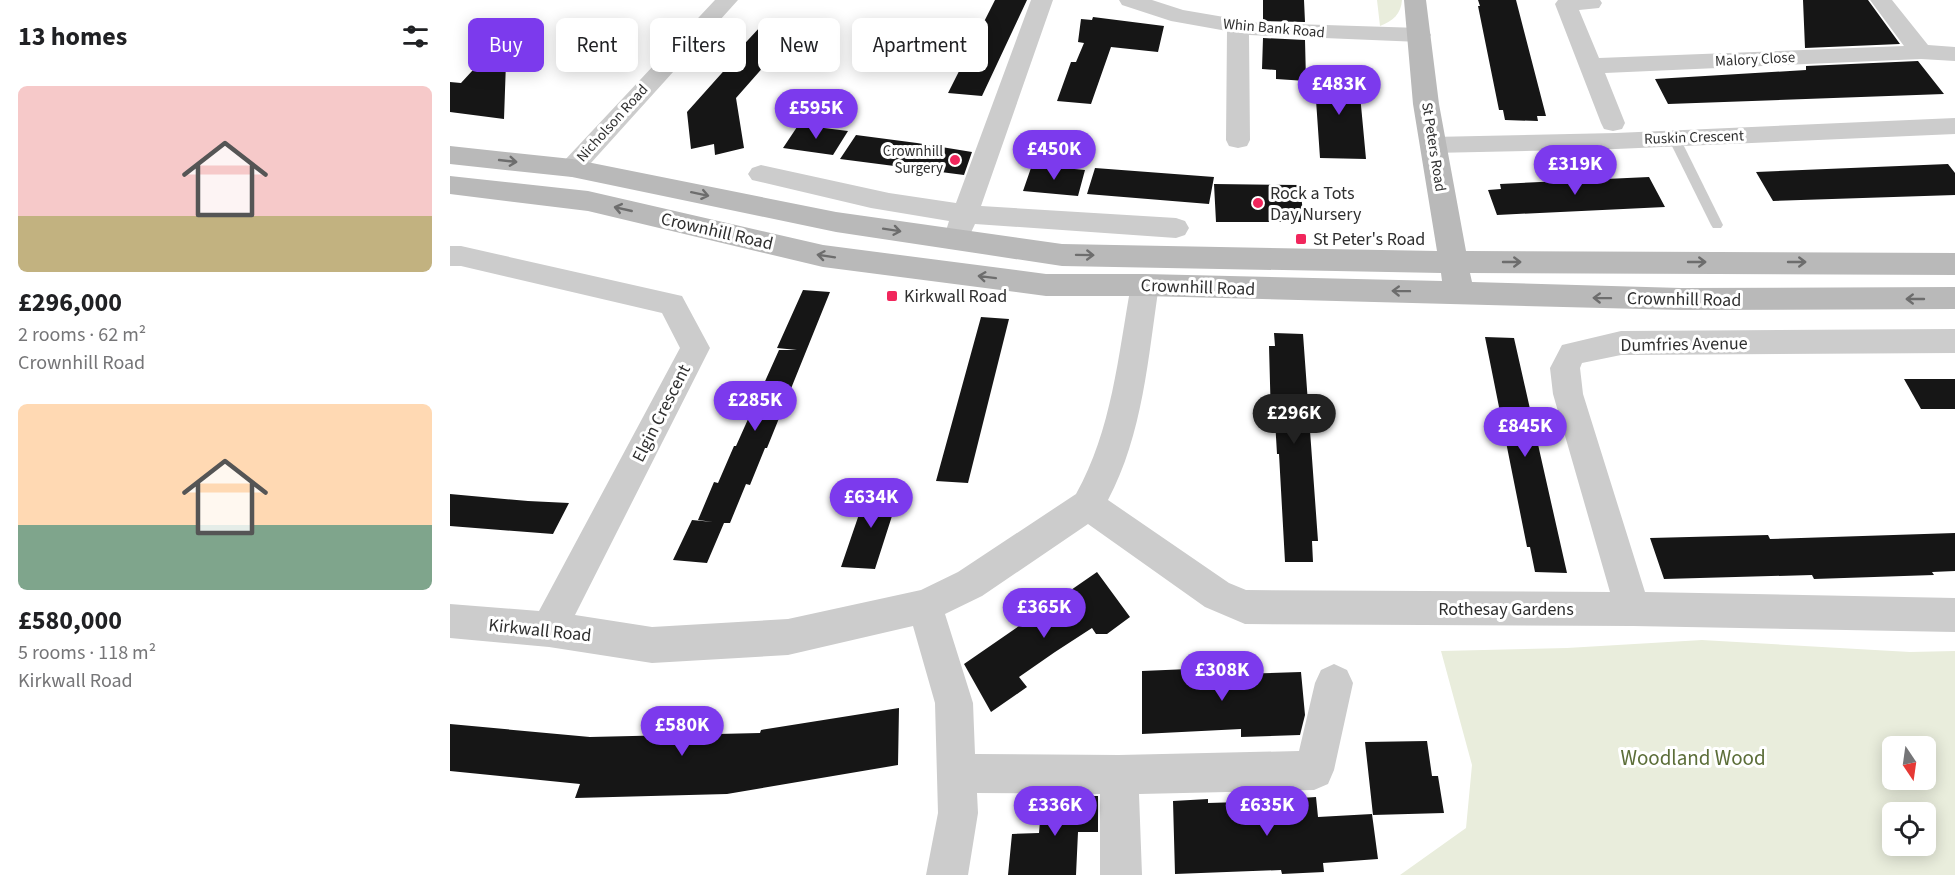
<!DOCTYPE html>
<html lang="en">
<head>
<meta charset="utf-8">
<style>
  :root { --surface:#fff; --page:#f6f6f6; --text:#202124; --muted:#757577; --accent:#7c3aed }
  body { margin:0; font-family:"Source Sans 3",sans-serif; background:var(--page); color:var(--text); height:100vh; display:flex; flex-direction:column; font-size:22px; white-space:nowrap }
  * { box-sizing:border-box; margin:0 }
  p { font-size:20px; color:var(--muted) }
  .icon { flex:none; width:33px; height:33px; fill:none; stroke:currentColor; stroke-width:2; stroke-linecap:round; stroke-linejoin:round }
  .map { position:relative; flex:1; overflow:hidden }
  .details { display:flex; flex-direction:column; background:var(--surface); width:450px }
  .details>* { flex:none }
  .top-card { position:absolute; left:18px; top:18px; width:570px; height:54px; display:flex; gap:12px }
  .needle { width:39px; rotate:167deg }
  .fabs { position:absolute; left:1432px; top:736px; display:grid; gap:12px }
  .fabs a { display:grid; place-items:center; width:54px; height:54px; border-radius:9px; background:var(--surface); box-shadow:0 3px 15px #0003; font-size:30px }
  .price { position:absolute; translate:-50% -51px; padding:0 14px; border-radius:21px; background:var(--accent); color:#fff; font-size:20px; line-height:39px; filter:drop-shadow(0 2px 3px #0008) }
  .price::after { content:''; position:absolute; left:50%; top:36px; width:18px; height:14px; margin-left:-9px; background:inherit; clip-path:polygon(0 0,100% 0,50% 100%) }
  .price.selected { background:#222; color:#fff }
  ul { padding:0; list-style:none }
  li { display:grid; align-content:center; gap:12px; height:318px; padding:0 18px }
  li span { display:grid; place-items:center; height:186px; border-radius:9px; color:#555 }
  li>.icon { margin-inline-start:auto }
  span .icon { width:108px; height:108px; fill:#fffc; stroke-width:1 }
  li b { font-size:26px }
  h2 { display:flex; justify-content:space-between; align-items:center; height:72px; padding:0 18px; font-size:26px }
  .chip { padding:0 21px; border-radius:9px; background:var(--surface); box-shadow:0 3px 15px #0003; font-size:21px; line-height:54px }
  .chip.selected { background:var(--accent); color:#fff }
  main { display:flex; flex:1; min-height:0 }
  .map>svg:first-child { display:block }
  .green { fill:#e9eddc; fill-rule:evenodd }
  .building { fill:#161616 }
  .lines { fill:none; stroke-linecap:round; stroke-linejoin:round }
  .lane { fill:#ccc; fill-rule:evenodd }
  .street { fill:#ccc; fill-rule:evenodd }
  .secondary { fill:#b9b9b9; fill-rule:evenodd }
  .oneway { stroke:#6d6d6d }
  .poi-dot { fill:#f1265c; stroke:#fff; stroke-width:2 }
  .labels { text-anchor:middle; stroke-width:6; stroke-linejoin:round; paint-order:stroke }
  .far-street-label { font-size:15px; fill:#2f2f2f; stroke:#fff }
  .far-poi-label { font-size:15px; fill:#2f2f2f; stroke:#fff; text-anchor:end }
  .poi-label { font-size:18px; fill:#2f2f2f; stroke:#fff; text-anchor:start }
  .street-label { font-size:18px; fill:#2f2f2f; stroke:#fff }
  .near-park-label { font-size:21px; fill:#5c6e39; stroke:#fff }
</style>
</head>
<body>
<main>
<section class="details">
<h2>13 homes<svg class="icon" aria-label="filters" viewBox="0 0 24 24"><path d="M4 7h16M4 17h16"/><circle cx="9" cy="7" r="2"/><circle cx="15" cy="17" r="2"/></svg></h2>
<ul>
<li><span style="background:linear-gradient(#f6c9c9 70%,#c2b280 0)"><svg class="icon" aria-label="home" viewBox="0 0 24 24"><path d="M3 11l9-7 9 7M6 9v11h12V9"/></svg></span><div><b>£296,000</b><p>2 rooms · 62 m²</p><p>Crownhill Road</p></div></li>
<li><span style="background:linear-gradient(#ffd9b3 65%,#7fa58c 0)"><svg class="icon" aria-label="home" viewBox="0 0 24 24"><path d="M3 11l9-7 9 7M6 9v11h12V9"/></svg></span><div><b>£580,000</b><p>5 rooms · 118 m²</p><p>Kirkwall Road</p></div></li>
</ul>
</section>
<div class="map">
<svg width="1505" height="875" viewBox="0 0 1505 875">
  <rect width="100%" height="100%" fill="#fff"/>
  <path class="green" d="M927,0H952C951,14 943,21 930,26Z
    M1252,640L1460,652L1505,651V875H950L1016,828L1022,765L991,651L1117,648ZM1443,747H1476V780H1443ZM1443,813H1476V846H1443Z"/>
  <path class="building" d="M545,0H577L532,96L498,93Z
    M813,0H854L855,22L813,21Z
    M1028,0H1066L1096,116H1087L1088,121L1055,120L1053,110H1049L1028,6H1030Z
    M1353,0H1418L1450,44L1355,48Z
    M643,17L714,26L708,52L661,47L641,104L607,101L621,62H626L634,43L628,42L631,19L642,20Z
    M311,26L344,32L286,98L294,148L265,155L264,144L241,149L237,112L288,55L285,54Z
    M57,33L54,119L0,112V82L11,83Z
    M813,38L855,40L856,81L826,79V70L812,69Z
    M1468,61L1494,94L1218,104L1205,79L1356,70V66Z
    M864,71L908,73L916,159L870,158Z
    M349,124L374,128L398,131L383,155L333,148Z
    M406,135L467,143L522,152L514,175L390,159Z
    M1498,164L1505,173V195L1323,201L1306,172Z
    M582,165L635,170L628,196L573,191Z
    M645,168L764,177L759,204L637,194Z
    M1199,177L1215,207L1047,215L1038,190L1051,189L1050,184Z
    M764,184L850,185L854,222H766Z
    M353,290L380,292L317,448H315L300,485L296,484L280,523H274L257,563L223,560L242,520L263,522L248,520L264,482L268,483L284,446H286L329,350H347L327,348Z
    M531,317L559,319L518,483L486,481Z
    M824,333L853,334L868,541H862L863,562H835L829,454H827L825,420H821L819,346H825Z
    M1035,337L1064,338L1117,573L1085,572L1080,547H1077Z
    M1454,379H1505V409H1471Z
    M418,488L450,491L425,569L391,567Z
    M0,494L78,501L119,503L103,534L0,526Z
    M1505,533V571L1482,572L1484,575L1364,579L1362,575L1214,579L1200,538L1318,535L1320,539Z
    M647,572L680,617L657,634H646L642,628L605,652L569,677L577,687L541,712L514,664Z
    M786,667L787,674L851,672L855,715L850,735L791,737V729L692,734V671Z
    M449,708L448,765L277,794L125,798L130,784L0,771V724L140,737L310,733L311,730Z
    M977,741L982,776H988L994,813L923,815L915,742Z
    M592,796H648V832H628L626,875H558L562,834L589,833Z
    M866,797L868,817L922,814L928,859L873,863L874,872L832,874L831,870L725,874L723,801L758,799V803L791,802Z"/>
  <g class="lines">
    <path class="lane" d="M1224,134L1230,138L1273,225L1271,228H1263L1261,225L1218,138Z"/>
    <path class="street" d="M265,0H288L131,174L122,177L113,174L109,168L113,162Z
      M581,0H603L531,206L726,218L735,221L739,228L735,235L726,238L525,224L517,241L508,244L499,241L495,234L499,221L421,208L302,180L298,174L302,168L311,165L439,193L506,203Z
      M669,0H702L733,10L809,23L970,28L978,30L981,35L978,40L970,42L799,35L800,140L797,146L788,148L779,146L776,140L777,31L721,21L672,5Z
      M1108,0H1150L1152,3L1149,8L1129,10L1149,58L1454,46L1420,0H1442L1478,45L1505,47V61L1471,59L1155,73L1175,123L1172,129L1163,131L1154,129L1151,123L1105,4Z
      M1505,118V134L1166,149L982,153L973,151L970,145L973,139L982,137L1166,133Z
      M0,246H11L232,296L260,348L125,615L202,627L338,619L471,590L508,572L626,494C662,430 668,356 681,285L685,277L695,274L705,277L709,285C698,358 693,434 658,500L779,583L796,590L1160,592L1103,394L1100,368L1112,345L1171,331L1505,329V353L1171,355L1132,363L1130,368L1133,394L1195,592L1505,598V632L1183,626L795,624L755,607L638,524L532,596L495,614L523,703L525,754L669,755L849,751L865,683L871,670L884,664L897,670L903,683L884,770L878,784L864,790L689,794L692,875H650V794L527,793L528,813L518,875H476L488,813L485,703L463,626L338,655L202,663L99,647L0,638V604L89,611L230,348L212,313L11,266H0Z"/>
    <path class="secondary" d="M954,0H976L989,104L1016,251L1505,253V275L1020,273L1022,282L1231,288L1505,287V309L1231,310L695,296H596L373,267L138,211L0,194V176L138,191L373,245L596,274H695L992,281L991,273L612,266L386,232L122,177L0,164V146L122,159L386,212L612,244L987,251L963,104Z"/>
  </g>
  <defs><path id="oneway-shaft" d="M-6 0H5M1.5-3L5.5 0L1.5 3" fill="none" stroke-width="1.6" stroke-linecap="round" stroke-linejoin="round" transform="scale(1.5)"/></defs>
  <g class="oneway">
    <use href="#oneway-shaft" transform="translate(58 161) rotate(6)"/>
    <use href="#oneway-shaft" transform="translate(250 194) rotate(12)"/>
    <use href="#oneway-shaft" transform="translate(173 209) rotate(-167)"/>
    <use href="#oneway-shaft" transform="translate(442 230) rotate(9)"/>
    <use href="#oneway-shaft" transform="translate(635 255) rotate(1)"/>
    <use href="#oneway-shaft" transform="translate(376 256) rotate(-171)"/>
    <use href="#oneway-shaft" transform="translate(1062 262)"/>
    <use href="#oneway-shaft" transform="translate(1247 262)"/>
    <use href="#oneway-shaft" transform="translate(1347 262)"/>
    <use href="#oneway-shaft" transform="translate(537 277) rotate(-173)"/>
    <use href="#oneway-shaft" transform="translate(951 291) rotate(-179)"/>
    <use href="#oneway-shaft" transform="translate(1152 298) rotate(-179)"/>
    <use href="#oneway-shaft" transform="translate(1465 299) rotate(180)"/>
  </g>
  <g class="poi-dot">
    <circle cx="505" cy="160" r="6"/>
    <circle cx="808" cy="203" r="6"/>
    <rect x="845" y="233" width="12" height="12" rx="3"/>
    <rect x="436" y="290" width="12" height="12" rx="3"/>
  </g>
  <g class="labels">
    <g class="far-street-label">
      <text transform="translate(824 28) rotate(5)" y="5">Whin Bank Road</text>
      <text transform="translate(1305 59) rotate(-3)" y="5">Malory Close</text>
      <text transform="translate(162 123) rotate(-48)" y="5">Nicholson Road</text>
      <text transform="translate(1244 137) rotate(-2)" y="5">Ruskin Crescent</text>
      <text transform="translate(984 147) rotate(81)" y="5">St Peters Road</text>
    </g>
    <g class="far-poi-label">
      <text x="493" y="156">Crownhill<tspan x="493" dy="17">Surgery</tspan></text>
    </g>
    <g class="poi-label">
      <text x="820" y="199">Rock a Tots<tspan x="820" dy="21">Day Nursery</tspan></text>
      <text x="863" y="245">St Peter's Road</text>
      <text x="454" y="302">Kirkwall Road</text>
    </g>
    <g class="street-label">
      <text transform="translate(267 231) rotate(13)" y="6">Crownhill Road</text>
      <text transform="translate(748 287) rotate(2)" y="6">Crownhill Road</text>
      <text transform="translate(1234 299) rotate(1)" y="6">Crownhill Road</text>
      <text transform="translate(1234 344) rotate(-1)" y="6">Dumfries Avenue</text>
      <text transform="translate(211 413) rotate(-63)" y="6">Elgin Crescent</text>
      <text x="1056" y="615">Rothesay Gardens</text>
      <text transform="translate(90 630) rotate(6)" y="6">Kirkwall Road</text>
    </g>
    <g class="near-park-label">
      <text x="1243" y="765">Woodland Wood</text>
    </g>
  </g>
</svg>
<div class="fabs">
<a><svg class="needle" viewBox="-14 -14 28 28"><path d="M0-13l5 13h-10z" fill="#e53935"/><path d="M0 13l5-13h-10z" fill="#757577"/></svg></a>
<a><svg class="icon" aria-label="locate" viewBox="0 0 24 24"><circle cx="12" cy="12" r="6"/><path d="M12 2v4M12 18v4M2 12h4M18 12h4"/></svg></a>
</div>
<b class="price" style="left:889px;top:116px">£483K</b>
<b class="price" style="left:366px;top:140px">£595K</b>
<b class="price" style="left:604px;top:181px">£450K</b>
<b class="price" style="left:1125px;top:196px">£319K</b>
<b class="price" style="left:305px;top:432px">£285K</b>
<b class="price selected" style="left:844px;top:445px">£296K</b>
<b class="price" style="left:1075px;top:458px">£845K</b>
<b class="price" style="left:421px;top:529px">£634K</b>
<b class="price" style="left:594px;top:639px">£365K</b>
<b class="price" style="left:772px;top:702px">£308K</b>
<b class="price" style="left:232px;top:757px">£580K</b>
<b class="price" style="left:605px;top:837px">£336K</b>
<b class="price" style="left:817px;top:837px">£635K</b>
<div class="top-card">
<a class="chip selected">Buy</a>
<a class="chip">Rent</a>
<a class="chip">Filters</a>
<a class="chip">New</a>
<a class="chip">Apartment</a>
</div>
</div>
</main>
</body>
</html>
